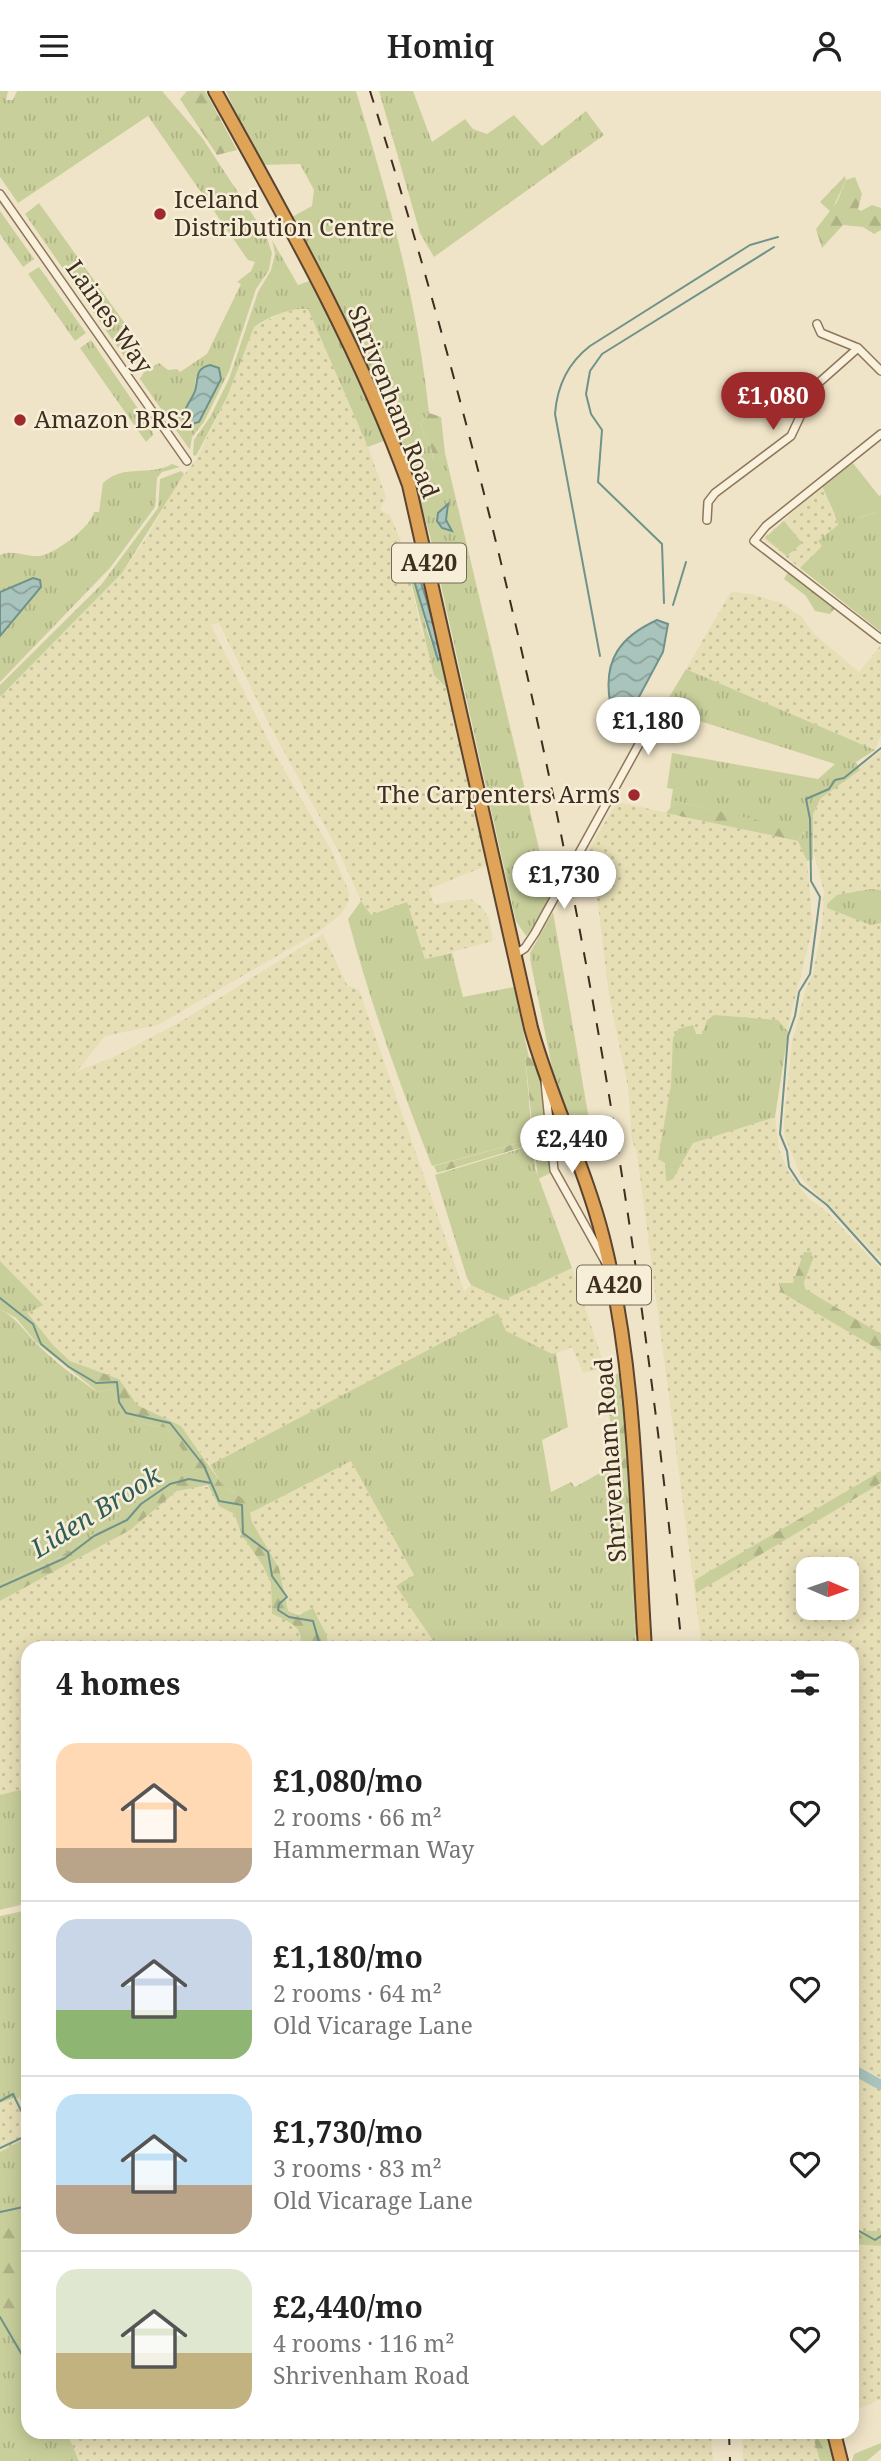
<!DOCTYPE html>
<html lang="en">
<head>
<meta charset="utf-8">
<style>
  :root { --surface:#fff; --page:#f6f6f6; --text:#222; --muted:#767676; --line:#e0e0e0; --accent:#9e2a2b }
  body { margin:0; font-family:"Noto Serif",serif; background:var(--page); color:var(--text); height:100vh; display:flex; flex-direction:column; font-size:26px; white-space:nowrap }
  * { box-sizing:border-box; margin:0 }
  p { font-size:23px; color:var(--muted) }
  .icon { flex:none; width:38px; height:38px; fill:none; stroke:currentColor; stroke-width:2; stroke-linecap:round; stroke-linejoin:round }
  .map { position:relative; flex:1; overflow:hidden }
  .drawer { position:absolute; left:21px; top:1550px; width:838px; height:798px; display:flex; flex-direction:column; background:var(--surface); border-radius:21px; box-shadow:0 4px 18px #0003 }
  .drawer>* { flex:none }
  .needle { width:46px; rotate:92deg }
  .fabs { position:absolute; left:796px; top:1466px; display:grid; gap:14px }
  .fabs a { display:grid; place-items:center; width:63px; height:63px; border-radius:14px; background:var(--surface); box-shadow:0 4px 18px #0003; font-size:35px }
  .price { position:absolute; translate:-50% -60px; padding:0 16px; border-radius:24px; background:#fff; color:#222; font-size:23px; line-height:46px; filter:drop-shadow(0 2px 4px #0008) }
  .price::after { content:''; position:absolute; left:50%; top:42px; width:21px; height:16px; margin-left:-10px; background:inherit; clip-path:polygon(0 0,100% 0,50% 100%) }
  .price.current { background:var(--accent); color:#fff }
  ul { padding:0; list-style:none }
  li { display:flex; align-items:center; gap:21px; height:175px; padding:0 35px }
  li+li { border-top:2px solid var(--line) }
  li span { display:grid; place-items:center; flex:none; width:196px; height:140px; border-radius:21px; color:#555 }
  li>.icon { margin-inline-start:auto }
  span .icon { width:84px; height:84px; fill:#fffc; stroke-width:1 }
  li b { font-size:30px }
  h2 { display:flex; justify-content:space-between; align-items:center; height:84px; padding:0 35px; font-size:30px }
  header { display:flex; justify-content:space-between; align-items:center; height:91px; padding:0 35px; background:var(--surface); font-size:32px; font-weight:600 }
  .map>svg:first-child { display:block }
  .farmland { fill:url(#farmland-dots); fill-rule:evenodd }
  .grass { fill:url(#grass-tufts); fill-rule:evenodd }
  .forest { fill:url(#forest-firs) }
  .garden { fill:#c9cf9b }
  .water { fill:url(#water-waves); stroke:#6f938a; stroke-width:2 }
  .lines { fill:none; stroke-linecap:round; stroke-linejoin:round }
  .stream { stroke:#6f938a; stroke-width:2 }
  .river { stroke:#a9c4bc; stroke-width:10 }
  .street-casing { stroke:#8d765c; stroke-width:10 }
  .highway-casing { stroke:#5b4430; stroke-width:16 }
  .street { stroke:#faf1dc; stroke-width:7 }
  .highway { stroke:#e0a458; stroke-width:12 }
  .rail { stroke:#3d2e20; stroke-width:2; stroke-dasharray:12 12; stroke-linecap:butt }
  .poi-dot { fill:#9e2a2b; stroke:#f7eed8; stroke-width:2.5 }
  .labels { text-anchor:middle; stroke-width:5; stroke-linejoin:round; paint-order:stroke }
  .shield { fill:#f7eed8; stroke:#756857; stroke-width:2 }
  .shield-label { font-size:23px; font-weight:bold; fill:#3d2e20 }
  .poi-label { font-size:24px; fill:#3d2e20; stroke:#f7eed8; text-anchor:start }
  .street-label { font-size:24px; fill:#3d2e20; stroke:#f7eed8 }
  .water-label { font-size:26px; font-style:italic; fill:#2f5d5a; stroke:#f7eed8 }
</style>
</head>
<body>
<header><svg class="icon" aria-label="menu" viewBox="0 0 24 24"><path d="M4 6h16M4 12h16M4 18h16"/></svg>Homiq<svg class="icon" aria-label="person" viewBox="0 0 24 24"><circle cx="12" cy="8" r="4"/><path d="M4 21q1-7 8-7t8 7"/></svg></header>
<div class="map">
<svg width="881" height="2370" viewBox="0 0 881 2370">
  <defs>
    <pattern id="farmland-dots" width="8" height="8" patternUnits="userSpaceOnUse" patternTransform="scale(1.75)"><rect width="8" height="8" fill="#e6deb5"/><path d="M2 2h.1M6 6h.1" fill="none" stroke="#c6bf9b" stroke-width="1.8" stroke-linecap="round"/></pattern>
    <pattern id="grass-tufts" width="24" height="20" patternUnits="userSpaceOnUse" patternTransform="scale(1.75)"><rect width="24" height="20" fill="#c9cf9b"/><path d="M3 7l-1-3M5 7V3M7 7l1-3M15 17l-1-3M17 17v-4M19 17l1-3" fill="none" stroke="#aeb285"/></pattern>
    <pattern id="forest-firs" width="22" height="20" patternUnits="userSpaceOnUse" patternTransform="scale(1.75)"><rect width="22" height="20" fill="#c9cf9b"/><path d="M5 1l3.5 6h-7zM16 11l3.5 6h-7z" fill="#aeb285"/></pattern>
    <pattern id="water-waves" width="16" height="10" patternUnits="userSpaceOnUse" patternTransform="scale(1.75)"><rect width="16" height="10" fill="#a9c4bc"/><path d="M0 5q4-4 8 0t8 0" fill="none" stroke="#8ba098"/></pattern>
  </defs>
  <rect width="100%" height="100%" fill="#f0e4c8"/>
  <path class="farmland" d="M308,218L368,356L386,406L380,419L390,424L402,453L422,543L451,601L488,774L429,798L434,813L471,808L482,816L489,828L493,850L425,868L419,849L371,824L361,810L339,761L269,633L219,532L211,534L275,663L330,757L349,801V810L340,824L318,841L158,934L105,945L77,980L112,967L182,930L323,843L347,894L359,899L464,1200L471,1194L504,1209L572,1177L605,1277L583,1282L572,1256L552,1264L506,1240L498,1222L210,1374L181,1335L136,1314L119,1288L70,1270L53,1254L28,1222L42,1214L0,1170V606L122,482L147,446L177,393L196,369L227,306L254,236L285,220Z
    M822,395L838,434L819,450L822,455L800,477L763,448Z
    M731,501L751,503L781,512L801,525L813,542L859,581L881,554V645L875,659L686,578Z
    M881,660V1169L802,1088L784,1043V1029L792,951L806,897L813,883L822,834L824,800L814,763L813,723L821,707Z
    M617,711L798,750L807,770L813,836L790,927L775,1026L779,1058L789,1082L809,1108L826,1120L881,1178V1987L852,1972V1558L702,1557L637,1062L632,1049L628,996L609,904L598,813L591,787L584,783L582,770ZM808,1479H847V1517H808Z
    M351,1370L414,1485L397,1495L438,1557H328L319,1526L288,1520L279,1477L252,1431L250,1422Z
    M191,1395L210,1396L219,1415L234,1423L242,1444L263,1475L271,1494L272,1523L292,1531L299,1541L300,1552L297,1557L28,1558V1697L0,1704V1510L130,1439L177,1400Z
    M852,1978L881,1994V2140H852Z
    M19,2005L28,2027V2046L0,2061V2012Z
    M852,2153L881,2155V2308L852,2321Z
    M67,2342H711L713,2370H79Z
    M742,2342H812L820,2370H743Z"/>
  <path class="grass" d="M0,0H8L6,9H13L17,0H162L203,48L266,144L272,162L269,179L256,198L229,280L204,331L192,346L190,359L140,288L144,281L159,272L168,279L177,278L180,281L207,263L241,193L237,191L251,180L255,171L248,169L148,25L18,112L0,86ZM196,285L221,288L212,304L194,302Z
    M226,0H356C389,109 417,208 429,322L421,331C422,345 433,354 433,369L445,362L546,787L555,785C557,804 540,832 526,845L516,830L430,445C399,332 347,229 292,126L312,115L314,99L300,73L260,74Z
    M379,0H413L432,51L465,28L473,38L487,43L514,24L542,55L586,20L604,44L434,166L420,142Z
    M845,85L846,89L831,121L820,111Z
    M39,112L141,255L143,263L140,270L130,274L25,123Z
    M0,120L34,168L23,176L0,143Z
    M272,149L298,194L312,189L386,349L368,356L308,218C288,217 270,225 254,236L227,306L196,365L193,364L194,349L210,326L229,288L258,201L271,179L275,163Z
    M39,176L86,242L75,250L28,183Z
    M91,249L152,338L153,344L146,351L80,257Z
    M172,373L180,376L162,381L157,387L155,416L110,477L0,591V545L41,492L38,488L0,501V464C13,458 25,466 39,465C54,464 92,435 94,421H99L103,392C124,372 149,386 172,373Z
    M181,380L184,383L122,482L0,606V594L101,494L158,417L160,388Z
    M847,417H853L859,427L881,420V541L800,477L822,455L818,450L838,434L834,422Z
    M402,454L414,484L427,540L437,567L438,551L412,465H423L451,601L434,584Z
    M686,578L875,659L856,671L860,679L821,707L813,723V768L807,770L798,750L804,741L676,710L670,717L673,698L667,697L672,662L818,688L835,673L662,618Z
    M871,798L881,799V832L871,834L827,817V813L837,804Z
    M361,810L371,824L407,811L425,868L452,862L463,906L514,896L529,967L525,966L535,1077L572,1177L504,1209L471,1194L467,1187L435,1084L523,1057V1054L518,1052L432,1075C399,992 371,914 348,828Z
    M553,821L594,1057H581L553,981L531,873L530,862Z
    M714,924L778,929L788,941L775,1026L693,1052L673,1088L666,1090L665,1072L658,1068L671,994L673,947L678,938L693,934L696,943H702L707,929Z
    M0,1170L43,1214L28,1222L0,1201Z
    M0,1218C16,1227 24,1239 36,1252C55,1271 76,1287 98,1301L113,1298L119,1319L142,1332L167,1337L198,1380L156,1392L127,1420L58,1467L0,1493Z
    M498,1222L506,1240L552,1263L556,1262L568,1336L542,1349L551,1401L571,1391L575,1396L616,1373L624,1382L636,1557H438L396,1495L414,1484L351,1370L250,1422L242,1407L222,1393L210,1374Z
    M28,1697V1812L0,1819V1704Z
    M28,1819V2027L19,2005L0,2012V1825Z
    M28,2046V2115L0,2121V2061Z
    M0,2226L28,2274V2342H67L79,2370H0Z"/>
  <path class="forest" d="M187,0H205L237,59L217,64L180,8Z
    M855,86L862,103L858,118L861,120L872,114L881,117V139L874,143L863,136L843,134L822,157L816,138L837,111L846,89Z
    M429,322L441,326L445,362L433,370C434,354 422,346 421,331Z
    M789,479L835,517L830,523L815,520L806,505L784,488Z
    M676,710L804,740L798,750L666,722Z
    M525,965L533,968L541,989L553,1081L538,1088Z
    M518,1052L523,1053V1056L437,1082L434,1075Z
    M804,1161H811L813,1168L804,1191L805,1198L881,1243V1260L781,1201L779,1192H793Z
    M0,1201L22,1215L53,1254L70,1270L119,1288L137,1314L181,1335L222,1393L242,1407L249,1417L252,1431L279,1477L288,1520L299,1524L313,1517L327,1545L328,1557H297C309,1538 287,1529 272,1523L271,1493L263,1475L242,1444L234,1423L219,1415L208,1394L177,1400L130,1439L0,1510V1493L58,1467L127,1420L156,1392L197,1380L167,1337L142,1332L119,1320L113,1298L98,1301L36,1251L16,1227L0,1218Z
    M622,1282L633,1397L640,1543L635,1544L624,1382L616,1373L604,1285Z
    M881,1380V1392L696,1502L695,1489Z
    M28,2115V2274L0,2226V2121Z
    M852,2140H881V2155L852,2153Z
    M812,2342H829L836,2370H820Z
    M881,2352V2358L867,2370H852L854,2363Z"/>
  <path class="garden" d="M853,372L879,405L881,404V420L858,427L853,417L834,422L822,395Z
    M784,430L802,452L787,465L765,447Z"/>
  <path class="water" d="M210,274L219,277L221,288L199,331L185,335C180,319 190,313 195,300C199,287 194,278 210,274Z
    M448,413L446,429L452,440L442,437L437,430L438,422Z
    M408,454C422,491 433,528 441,566L438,569L404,456Z
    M33,487L40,489L41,496L0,545V501Z
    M657,529L668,533L663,561L624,634L619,636C610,630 612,621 610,611C603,569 620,546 657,529Z"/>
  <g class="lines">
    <path class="stream" d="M664,512L662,453L598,391L602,339L591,323L586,303L590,280L602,263L774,156
      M673,514L686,471
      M600,565L555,323C557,295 568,272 590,255L750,154L778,146
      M881,657L844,687L835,689L829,698L806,708L810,728L811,790L820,806L810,883L799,901L795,925L788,945L780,1043L787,1060L789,1076L800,1093L827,1114L881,1174
      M0,1207L33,1233L41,1253L69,1276L96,1292L117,1291L119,1311L126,1322L170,1332L204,1375L219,1410L242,1414L243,1442L268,1461L272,1485L287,1506L279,1513L278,1519L289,1526L313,1530L321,1558
      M0,1496L65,1467L94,1445L127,1429L141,1413L170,1393L189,1388L211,1392
      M300,1558L304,1553L314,1558
      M0,2010L13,2003L28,2034
      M0,2057L28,2044
      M0,2121L28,2115
      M852,2136L875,2149L881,2145
      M0,2226L28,2274"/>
    <path class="river" d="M852,1978L881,1994"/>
    <defs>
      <path id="street" d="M0,103L187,370
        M817,233L821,242L858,257L881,280
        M881,343L766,435L754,450L881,548
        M707,429L708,411L715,402L791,345L814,296L858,257
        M516,863L525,857L535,842L649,635
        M545,991L554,1079L606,1172"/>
      <path id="highway" d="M215,0C286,128 359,256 409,394L531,937C551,1009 585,1076 603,1147C637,1282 636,1420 645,1558
        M834,2342L841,2370"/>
    </defs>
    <use href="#street" class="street-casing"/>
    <use href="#highway" class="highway-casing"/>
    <use href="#street" class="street"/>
    <use href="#highway" class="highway"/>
    <path class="rail" d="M370,0C530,506 630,1030 682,1558
      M729,2342L730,2370"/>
  </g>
  <g class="poi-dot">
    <circle cx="160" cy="123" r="7"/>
    <circle cx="20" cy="329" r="7"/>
    <circle cx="634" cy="704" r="7"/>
  </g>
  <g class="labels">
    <g class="shield">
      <rect x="392" y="452.5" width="74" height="39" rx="5"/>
      <rect x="577" y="1174.5" width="74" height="39" rx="5"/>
    </g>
    <g class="shield-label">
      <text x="429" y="480">A420</text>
      <text x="614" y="1202">A420</text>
    </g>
    <g class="poi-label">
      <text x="174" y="117">Iceland<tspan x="174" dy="28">Distribution Centre</tspan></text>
      <text x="34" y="337">Amazon BRS2</text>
      <text x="620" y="712" text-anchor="end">The Carpenters Arms</text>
    </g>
    <g class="street-label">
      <text transform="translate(109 226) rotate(55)" y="8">Laines Way</text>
      <text transform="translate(393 311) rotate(68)" y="8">Shrivenham Road</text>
      <text transform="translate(611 1369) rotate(-94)" y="8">Shrivenham Road</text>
    </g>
    <g class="water-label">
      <text transform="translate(96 1421) rotate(-32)" y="9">Liden Brook</text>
    </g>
  </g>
</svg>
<div class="fabs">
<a><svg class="needle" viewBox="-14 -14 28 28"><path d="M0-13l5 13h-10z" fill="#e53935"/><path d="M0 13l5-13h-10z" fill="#767676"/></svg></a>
</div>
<b class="price current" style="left:773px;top:341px">£1,080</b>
<b class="price" style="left:648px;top:666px">£1,180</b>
<b class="price" style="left:564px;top:820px">£1,730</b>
<b class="price" style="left:572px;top:1084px">£2,440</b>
<section class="drawer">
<h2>4 homes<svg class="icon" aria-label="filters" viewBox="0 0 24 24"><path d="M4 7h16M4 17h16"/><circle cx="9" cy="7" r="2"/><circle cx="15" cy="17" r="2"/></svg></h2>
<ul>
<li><span style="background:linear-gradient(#ffd9b3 75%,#b9a48a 0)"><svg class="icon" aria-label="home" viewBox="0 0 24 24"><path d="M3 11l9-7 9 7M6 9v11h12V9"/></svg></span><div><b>£1,080/mo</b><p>2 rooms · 66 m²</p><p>Hammerman Way</p></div><svg class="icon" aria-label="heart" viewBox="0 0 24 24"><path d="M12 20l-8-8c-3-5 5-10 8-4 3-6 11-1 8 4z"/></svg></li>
<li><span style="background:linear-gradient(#c9d6e8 65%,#8fb573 0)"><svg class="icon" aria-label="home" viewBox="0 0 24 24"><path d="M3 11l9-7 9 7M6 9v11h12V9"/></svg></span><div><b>£1,180/mo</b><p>2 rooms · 64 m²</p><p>Old Vicarage Lane</p></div><svg class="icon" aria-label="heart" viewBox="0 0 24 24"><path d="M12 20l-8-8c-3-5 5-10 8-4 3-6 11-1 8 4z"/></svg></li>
<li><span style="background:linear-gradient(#bfe0f5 65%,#b9a48a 0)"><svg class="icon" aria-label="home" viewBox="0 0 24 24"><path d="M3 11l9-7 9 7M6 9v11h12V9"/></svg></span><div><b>£1,730/mo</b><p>3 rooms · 83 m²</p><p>Old Vicarage Lane</p></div><svg class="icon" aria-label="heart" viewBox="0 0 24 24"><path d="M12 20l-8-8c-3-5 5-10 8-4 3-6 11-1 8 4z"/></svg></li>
<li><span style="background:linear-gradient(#dfe7d0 60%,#c2b280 0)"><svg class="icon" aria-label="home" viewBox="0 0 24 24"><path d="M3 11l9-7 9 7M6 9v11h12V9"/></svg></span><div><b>£2,440/mo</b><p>4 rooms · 116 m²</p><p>Shrivenham Road</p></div><svg class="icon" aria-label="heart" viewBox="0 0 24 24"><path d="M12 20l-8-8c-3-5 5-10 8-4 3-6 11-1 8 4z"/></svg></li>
</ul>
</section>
</div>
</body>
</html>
